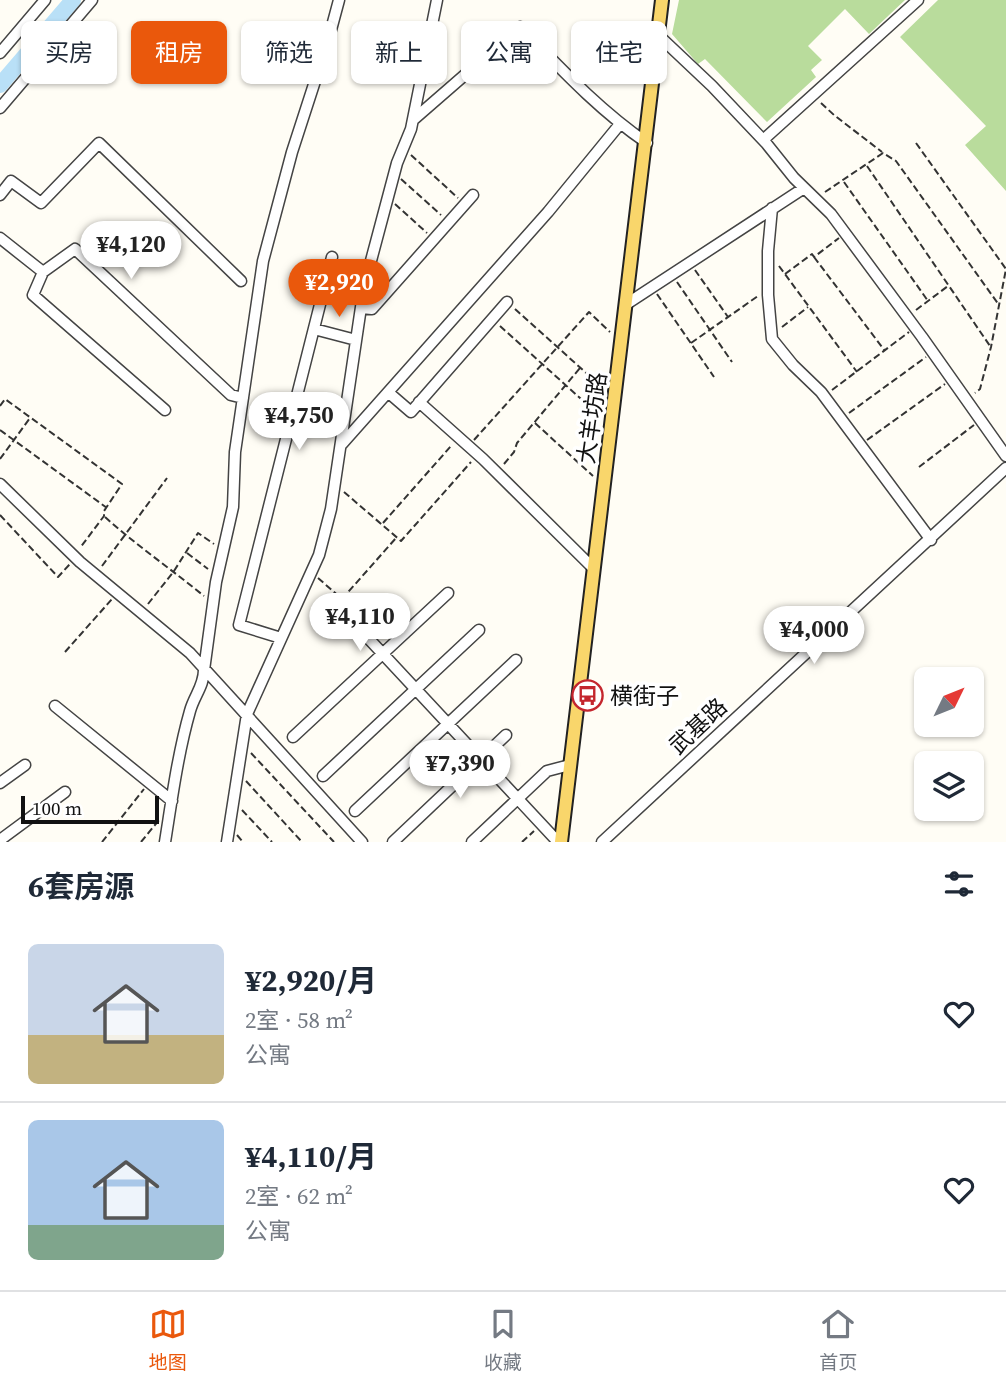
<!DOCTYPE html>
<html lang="zh">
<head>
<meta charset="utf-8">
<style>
  :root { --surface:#fff; --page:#f6f6f7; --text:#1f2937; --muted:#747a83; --line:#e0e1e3; --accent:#ea580c }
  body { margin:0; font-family:"Source Serif 4","Noto Sans SC",serif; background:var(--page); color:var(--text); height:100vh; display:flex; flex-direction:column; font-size:26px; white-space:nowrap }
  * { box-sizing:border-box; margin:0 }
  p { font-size:23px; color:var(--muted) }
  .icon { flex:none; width:38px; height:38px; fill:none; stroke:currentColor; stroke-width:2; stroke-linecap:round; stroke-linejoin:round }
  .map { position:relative; height:842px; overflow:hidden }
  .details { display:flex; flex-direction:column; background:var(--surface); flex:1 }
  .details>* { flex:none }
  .guide { position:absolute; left:21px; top:21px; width:964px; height:63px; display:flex; gap:14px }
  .needle { width:46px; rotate:47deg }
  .controls { position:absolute; left:914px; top:667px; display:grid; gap:14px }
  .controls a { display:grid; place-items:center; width:70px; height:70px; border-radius:10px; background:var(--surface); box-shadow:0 2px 5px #0004; font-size:35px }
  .scale { position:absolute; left:21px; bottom:18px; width:138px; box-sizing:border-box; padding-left:7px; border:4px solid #111; border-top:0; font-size:19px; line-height:24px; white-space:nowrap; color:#111; -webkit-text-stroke:5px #fff; paint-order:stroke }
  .price { position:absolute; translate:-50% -60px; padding:0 16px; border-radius:24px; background:#fff; color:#222; font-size:23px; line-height:46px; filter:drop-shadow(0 2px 4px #0008) }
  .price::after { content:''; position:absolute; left:50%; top:42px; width:21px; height:16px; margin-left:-10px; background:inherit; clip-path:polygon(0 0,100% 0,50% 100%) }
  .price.selected { background:var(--accent); color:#fff }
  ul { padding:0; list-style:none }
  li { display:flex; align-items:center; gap:21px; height:175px; padding:0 28px }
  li+li { border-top:2px solid var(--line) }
  li span { display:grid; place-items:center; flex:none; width:196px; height:140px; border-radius:10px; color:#555 }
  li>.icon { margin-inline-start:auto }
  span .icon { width:84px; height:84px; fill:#fffc; stroke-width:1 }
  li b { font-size:30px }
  h2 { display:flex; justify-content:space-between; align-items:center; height:84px; padding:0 28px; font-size:30px }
  .tag { padding:0 24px; border-radius:10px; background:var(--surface); box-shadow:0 2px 5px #0004; font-size:24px; line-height:63px }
  .tag.selected { background:var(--accent); color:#fff }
  .menu { display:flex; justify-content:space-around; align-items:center; height:98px; border-top:2px solid var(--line); background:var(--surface); font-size:19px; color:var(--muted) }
  .menu a { display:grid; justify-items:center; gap:4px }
  .menu .selected { color:var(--accent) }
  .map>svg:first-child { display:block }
  .forest { fill:#b9dc9c }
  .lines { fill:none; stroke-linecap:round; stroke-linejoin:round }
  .river { stroke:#b9e0f7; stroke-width:16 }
  .minor-casing { stroke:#444; stroke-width:13 }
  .major-casing { stroke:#222; stroke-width:16 }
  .path { stroke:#333; stroke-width:2; stroke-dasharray:7 3.5; stroke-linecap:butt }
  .minor { stroke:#fff; stroke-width:10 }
  .major { stroke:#f9d66b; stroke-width:12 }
  .labels { text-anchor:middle; stroke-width:7; stroke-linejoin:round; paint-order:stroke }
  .street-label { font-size:23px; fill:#111; stroke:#fff }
  .poi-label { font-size:23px; fill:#111; stroke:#fff; text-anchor:start }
</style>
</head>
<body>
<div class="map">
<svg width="1006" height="842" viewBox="0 0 1006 842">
  <rect width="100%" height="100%" fill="#fffdf5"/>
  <path class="forest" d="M679,0H905L869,34L845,9L808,46L822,60L811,70L816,77L767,122L705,59L698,64L672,34Z
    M938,0H1006V191L965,145L986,126L900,37Z"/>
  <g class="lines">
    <path class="river" d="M0,85L73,0"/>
    <defs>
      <path id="minor" d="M658,35L712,86L766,143L794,178L831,214L922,337L1006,456
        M0,53L45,0
        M0,108L92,0
        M413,120L520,27C560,68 599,110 647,143
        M763,140L918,0
        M0,195L11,181L41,203L99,143L241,281
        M772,208L768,251V295L772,339L793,365L821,392L931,540
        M0,238L43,272L75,249L231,395L243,398
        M43,272L33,295L165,410
        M628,303L804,188
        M361,308L372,309L473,195
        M314,329L356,340
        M389,393L411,412L507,302
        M419,402L483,459L593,568
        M342,444L548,212L620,124
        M0,484L80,562L190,653L362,842
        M355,624L558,842
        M281,638L239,625L332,257
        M55,706L172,801
        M293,737L448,593
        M323,776L479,630
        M0,783L25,765
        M355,811L516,660
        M0,840L65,792
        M165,842C172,798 178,753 190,711C194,696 204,686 204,670L216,582L233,507L235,452L263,261L292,152L328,41L339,0
        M227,842L247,714L319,555L331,509L364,287L397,163L411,129L437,0
        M393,842L506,735
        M472,842L547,771L570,765
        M602,842L1006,468"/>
      <path id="major" d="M561,842L662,0"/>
    </defs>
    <use href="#minor" class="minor-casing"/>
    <use href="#major" class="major-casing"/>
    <path class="path" d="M821,103L834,115L882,152
      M916,143L1006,269L991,347L980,389L975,393
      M411,155L458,198
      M867,166L990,346
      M401,179L441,215
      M844,182L928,301
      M825,192L883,153L896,161L999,305
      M395,204L427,233
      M814,257L885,351
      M779,266L857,372
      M695,270L728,317
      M785,274L812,254L814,257L839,238
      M677,282L732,362
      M657,294L714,377
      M515,309L604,389
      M916,310L948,286
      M500,326L600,416
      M782,327L808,307
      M691,343L758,296
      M832,390L909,332
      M0,406L5,399L122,484L104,511V516L80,548
      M849,413L926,357
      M535,423L593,476
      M0,430L107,508
      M474,440L589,312L610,332
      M867,440L945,384
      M0,459L30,418
      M504,464L514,452L517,443L580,368
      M919,467L974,425
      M344,492L401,541L471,462
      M0,515L58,577L70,564
      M105,517C136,545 171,569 204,596
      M383,523L451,446
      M187,553L208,569
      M102,566L167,478
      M318,578L342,599L396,538
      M148,604L174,571L198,533L214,544
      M65,652L112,599
      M251,753L334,842
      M246,781L302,842
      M242,810L272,842
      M237,835L243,842
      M102,842L144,789
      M141,842L159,820
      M522,842L534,831"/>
    <use href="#minor" class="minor"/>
    <use href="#major" class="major"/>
  </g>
  <defs>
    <symbol id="bus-ring" viewBox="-11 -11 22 22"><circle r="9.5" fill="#fff" stroke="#c4262e" stroke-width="1.5"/><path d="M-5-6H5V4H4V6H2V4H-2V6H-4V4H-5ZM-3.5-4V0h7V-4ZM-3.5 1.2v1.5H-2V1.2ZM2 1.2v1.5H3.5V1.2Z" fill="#c4262e"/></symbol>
  </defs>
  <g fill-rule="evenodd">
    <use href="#bus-ring" x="570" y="678" width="35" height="35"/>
  </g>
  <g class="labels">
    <g class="street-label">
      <text transform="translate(592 418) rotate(-82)" y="8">大羊坊路</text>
      <text transform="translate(698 726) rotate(-43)" y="8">武基路</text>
    </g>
    <g class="poi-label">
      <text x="610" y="704">横街子</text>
    </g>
  </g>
</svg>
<div class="controls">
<a><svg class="needle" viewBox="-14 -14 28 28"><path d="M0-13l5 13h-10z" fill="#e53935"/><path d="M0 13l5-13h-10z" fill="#747a83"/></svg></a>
<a><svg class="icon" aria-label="layers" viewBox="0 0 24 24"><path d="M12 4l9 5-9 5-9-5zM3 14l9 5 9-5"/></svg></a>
</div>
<div class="scale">100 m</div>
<b class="price" style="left:131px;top:281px">¥4,120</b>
<b class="price selected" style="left:339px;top:319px">¥2,920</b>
<b class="price" style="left:299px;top:452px">¥4,750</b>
<b class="price" style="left:360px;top:653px">¥4,110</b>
<b class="price" style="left:814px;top:666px">¥4,000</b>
<b class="price" style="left:460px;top:800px">¥7,390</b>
<div class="guide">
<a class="tag">买房</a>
<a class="tag selected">租房</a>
<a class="tag">筛选</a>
<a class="tag">新上</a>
<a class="tag">公寓</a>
<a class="tag">住宅</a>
</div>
</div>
<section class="details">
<h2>6套房源<svg class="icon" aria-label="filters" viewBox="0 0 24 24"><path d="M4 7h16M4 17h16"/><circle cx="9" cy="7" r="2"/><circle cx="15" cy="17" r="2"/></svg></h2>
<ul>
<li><span style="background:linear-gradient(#c9d6e8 65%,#c2b280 0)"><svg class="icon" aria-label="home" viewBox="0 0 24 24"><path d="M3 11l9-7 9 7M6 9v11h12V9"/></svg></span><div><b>¥2,920/月</b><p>2室 · 58 m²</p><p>公寓</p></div><svg class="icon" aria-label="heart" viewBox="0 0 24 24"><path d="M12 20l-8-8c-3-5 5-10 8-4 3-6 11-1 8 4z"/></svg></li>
<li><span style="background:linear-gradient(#a9c7e8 75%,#7fa58c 0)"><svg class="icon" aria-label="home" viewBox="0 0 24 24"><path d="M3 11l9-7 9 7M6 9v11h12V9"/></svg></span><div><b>¥4,110/月</b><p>2室 · 62 m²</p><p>公寓</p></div><svg class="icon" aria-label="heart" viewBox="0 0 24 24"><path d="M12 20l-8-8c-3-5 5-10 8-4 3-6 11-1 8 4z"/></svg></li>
</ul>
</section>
<nav class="menu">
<a class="selected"><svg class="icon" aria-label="map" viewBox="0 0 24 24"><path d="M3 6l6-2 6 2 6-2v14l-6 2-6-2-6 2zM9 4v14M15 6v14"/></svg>地图</a>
<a><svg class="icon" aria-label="saved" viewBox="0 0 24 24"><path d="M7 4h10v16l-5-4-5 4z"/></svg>收藏</a>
<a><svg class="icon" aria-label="home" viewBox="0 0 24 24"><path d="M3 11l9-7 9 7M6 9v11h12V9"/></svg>首页</a>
</nav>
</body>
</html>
